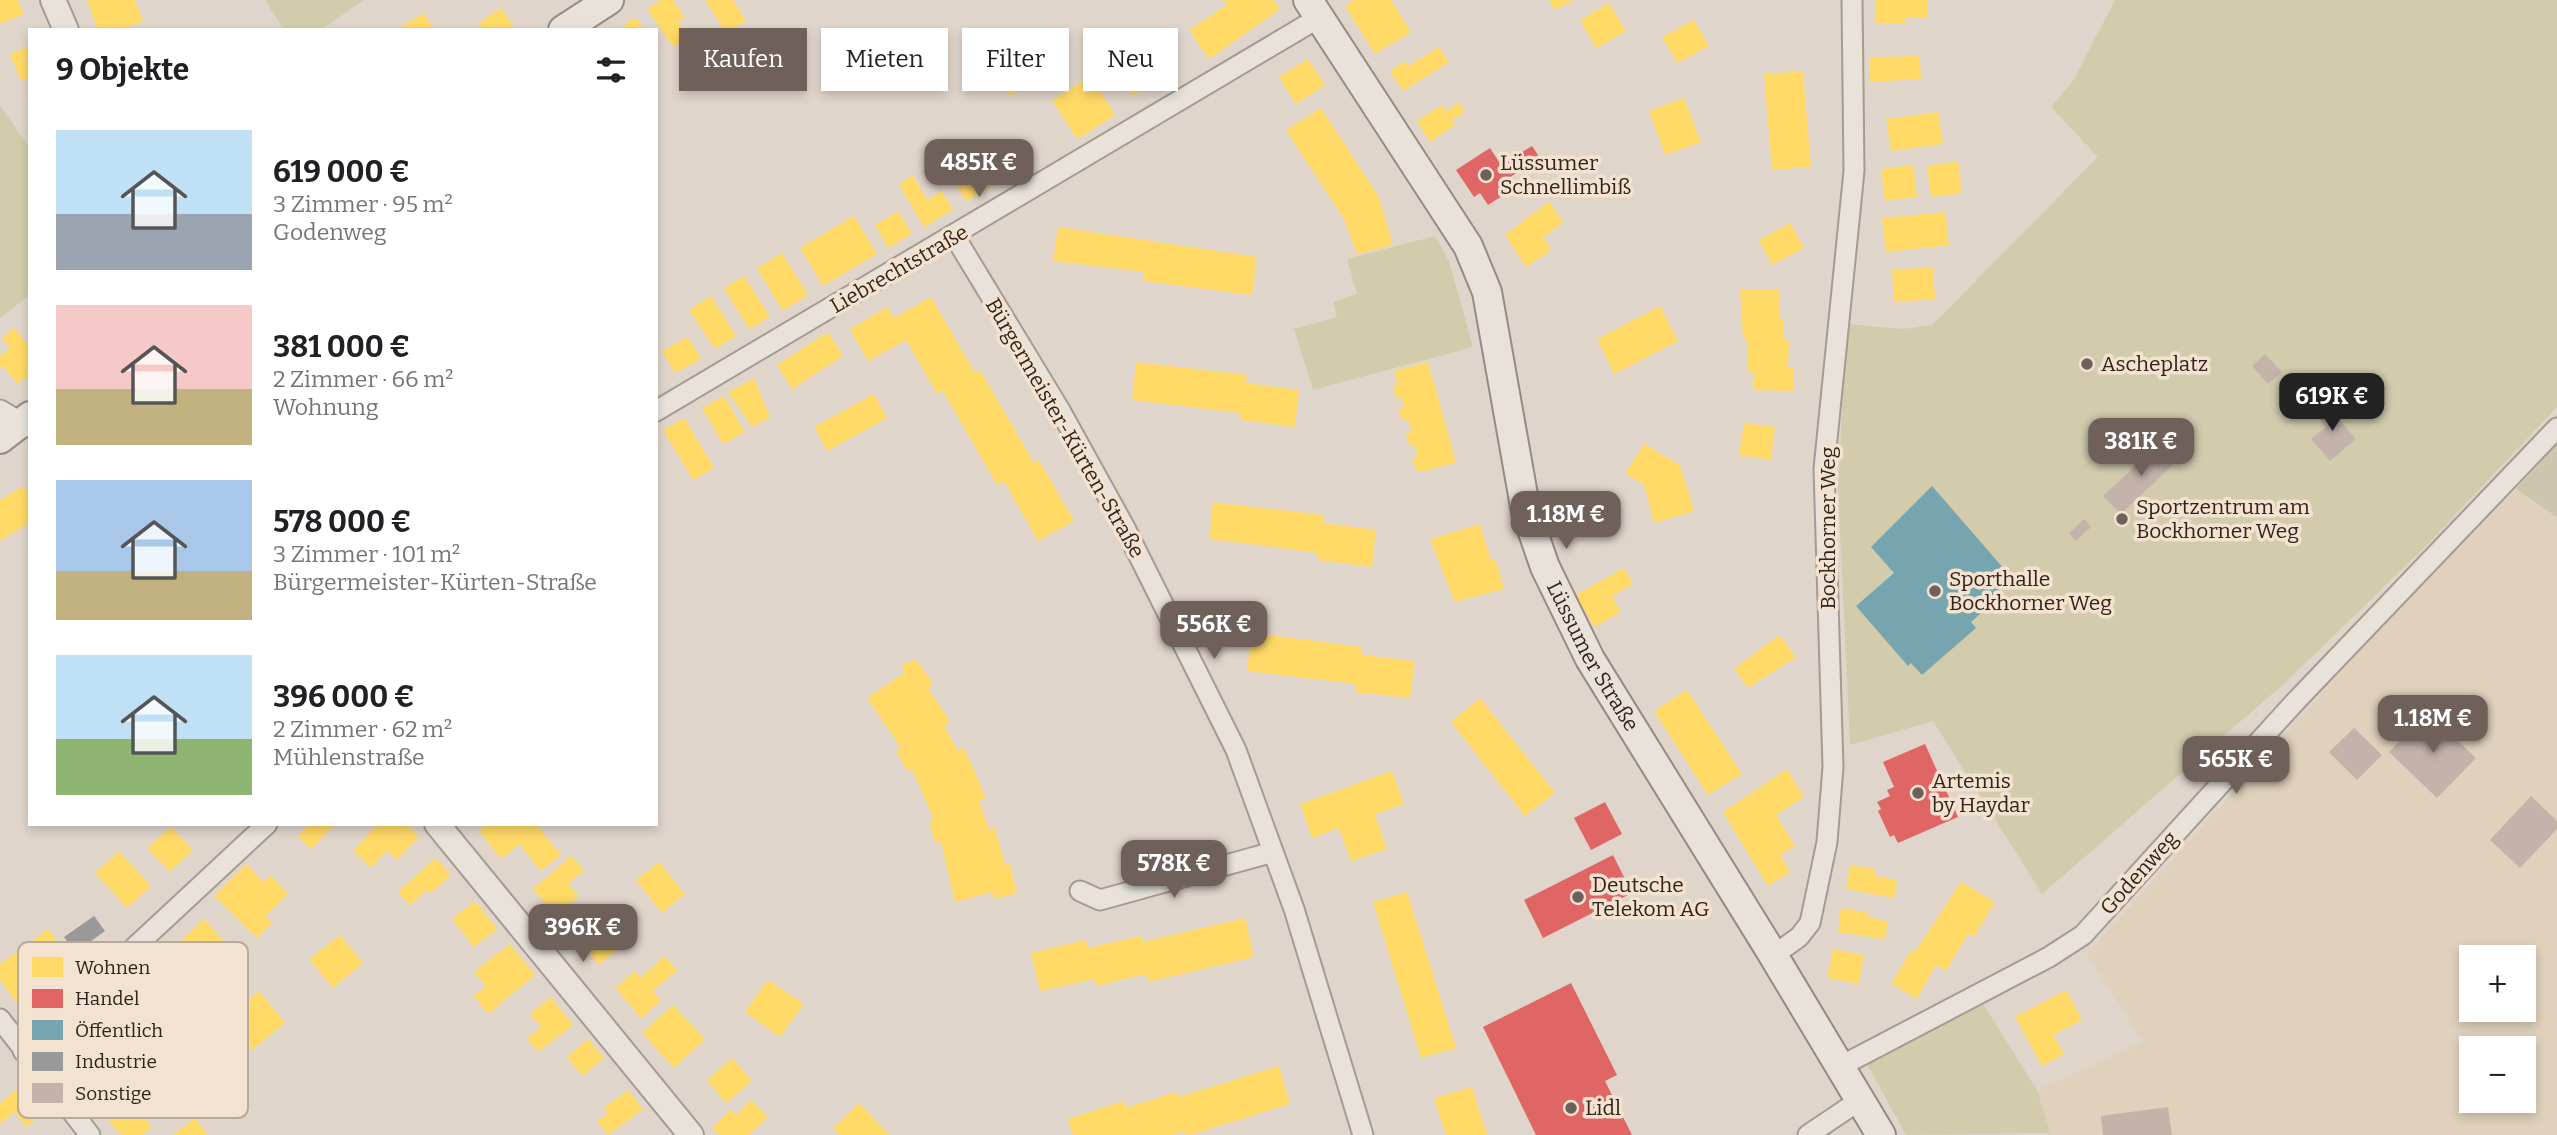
<!DOCTYPE html>
<html lang="de">
<head>
<meta charset="utf-8">
<style>
  :root { --surface:#fff; --page:#f2f2f2; --text:#202124; --muted:#757577; --accent:#6f615a }
  body { margin:0; font-family:Bitter,serif; background:var(--page); color:var(--text); height:100vh; display:flex; flex-direction:column; font-size:26px; white-space:nowrap }
  * { box-sizing:border-box; margin:0 }
  p { font-size:23px; color:var(--muted) }
  .icon { flex:none; width:38px; height:38px; fill:none; stroke:currentColor; stroke-width:2; stroke-linecap:round; stroke-linejoin:round }
  .map { position:relative; flex:1; overflow:hidden }
  .sheet { position:absolute; left:28px; top:28px; width:630px; height:798px; display:flex; flex-direction:column; background:var(--surface); border-radius:0px; box-shadow:0 4px 10px #0003 }
  .sheet>* { flex:none }
  .top-card { position:absolute; left:679px; top:28px; width:665px; height:63px; display:flex; gap:14px }
  .buttons { position:absolute; left:2459px; top:945px; display:grid; gap:14px }
  .buttons a { display:grid; place-items:center; width:77px; height:77px; border-radius:0px; background:var(--surface); box-shadow:0 4px 10px #0003; font-size:35px }
  .price { position:absolute; translate:-50% -60px; padding:0 16px; border-radius:14px; background:var(--accent); color:#fff; font-size:23px; line-height:46px; filter:drop-shadow(0 2px 4px #0008) }
  .price::after { content:''; position:absolute; left:50%; top:42px; width:21px; height:16px; margin-left:-10px; background:inherit; clip-path:polygon(0 0,100% 0,50% 100%) }
  .price.selected { background:#222; color:#fff }
  ul { padding:0; list-style:none }
  li { display:flex; align-items:center; gap:21px; height:175px; padding:0 28px }
  li span { display:grid; place-items:center; flex:none; width:196px; height:140px; border-radius:0px; color:#555 }
  li>.icon { margin-inline-start:auto }
  span .icon { width:84px; height:84px; fill:#fffc; stroke-width:1 }
  li b { font-size:30px }
  h2 { display:flex; justify-content:space-between; align-items:center; height:84px; padding:0 28px; font-size:30px }
  .pill { padding:0 24px; border-radius:0px; background:var(--surface); box-shadow:0 4px 10px #0003; font-size:24px; line-height:63px }
  .pill.selected { background:var(--accent); color:#fff }
  .map>svg:first-child { display:block }
  .farmland { fill:#dfd1bb; fill-rule:evenodd }
  .green { fill:#d2ccad }
  .cemetery { fill:#ccc6ac }
  .homes { fill:#ffd966 }
  .shops { fill:#e06666 }
  .public { fill:#76a5af }
  .industry { fill:#999 }
  .building { fill:#c3b3ab }
  .lines { fill:none; stroke-linecap:round; stroke-linejoin:round }
  .minor-casing { stroke:#a59b93; stroke-width:23 }
  .tertiary-casing { stroke:#a59b93; stroke-width:28 }
  .secondary-casing { stroke:#958b83; stroke-width:32 }
  .minor { stroke:#e8e2db; stroke-width:19 }
  .tertiary { stroke:#e8e2db; stroke-width:24 }
  .secondary { stroke:#e8e2db; stroke-width:28 }
  .poi-dot { fill:#6f615a; stroke:#f2e2cf; stroke-width:2.5 }
  .labels { text-anchor:middle; stroke-width:7; stroke-linejoin:round; paint-order:stroke }
  .poi-label { font-size:21px; fill:#32231d; stroke:#f2e2cf; text-anchor:start }
  .street-label { font-size:21px; fill:#32231d; stroke:#f2e2cf }
  .key { fill:#f2e2cf; stroke:#b8a99a; stroke-width:2 }
  .key-label { font-size:19px; fill:#32231d }
</style>
</head>
<body>
<div class="map">
<svg width="2557" height="1135" viewBox="0 0 2557 1135">
  <rect width="100%" height="100%" fill="#e0d5ca"/>
  <path class="farmland" d="M2516,489L2557,517V1135H2046L2050,1133L2037,1090L2143,1042L2087,955L2395,612ZM2471,957H2524V1010H2471ZM2471,1048H2524V1101H2471Z"/>
  <path class="green" d="M265,0H364L321,30H284Z
    M2115,0H2557V407L2427,545L2286,682L2042,894L1933,721L1850,745L1838,488L1846,324L1903,329L1932,325L2098,157L2051,107L2073,81Z
    M0,105L30,149V295L0,318Z
    M1435,236L1449,261L1473,347L1313,390L1294,329L1337,317L1333,302L1357,294L1347,259Z
    M1982,1002L2037,1090L2050,1133L1906,1135L1866,1062Z"/>
  <path class="cemetery" d="M2557,444V517L2516,489Z"/>
  <path class="homes" d="M0,0H18L24,14L0,24Z
    M87,0H135L143,21L120,30H98Z
    M661,0H673L685,18L678,22L688,37L673,47L647,9Z
    M705,0H733L746,21L726,33Z
    M1223,0H1273L1280,9L1209,59L1189,30L1227,5Z
    M1354,0H1391L1411,32L1375,54L1345,6Z
    M1549,0H1573L1555,10Z
    M1875,0H1927L1928,17L1905,18V24H1875Z
    M1609,3L1626,31L1596,48L1580,20Z
    M501,8L516,30H483L479,23Z
    M424,13L434,30H404L402,26Z
    M635,17L645,30H618Z
    M1694,20L1709,46L1677,63L1662,37Z
    M30,46V78L21,81L10,54Z
    M1439,47L1449,62L1403,91L1390,71L1405,61L1408,66Z
    M1140,53L1157,81L1132,96L1116,68Z
    M1920,56L1921,79L1869,82V57Z
    M1013,58L1028,86L1010,96L995,67Z
    M1308,59L1325,85L1296,104L1279,77Z
    M1803,71L1811,167L1772,170L1764,74Z
    M1091,76L1115,115L1077,139L1052,100Z
    M1684,98L1701,142L1665,155L1649,111Z
    M1459,102L1465,112L1452,120L1455,125L1430,142L1417,121L1442,105L1446,111Z
    M1321,108L1379,197L1393,245L1357,254L1344,219L1286,130Z
    M1938,112L1943,144L1891,151L1886,119Z
    M1012,145L1025,166L1001,180L989,159Z
    M967,149L989,188L966,201L953,180L961,176L951,158Z
    M1958,161L1962,193L1931,197L1927,166Z
    M1913,165L1917,197L1885,201L1881,169Z
    M913,175L927,200L942,191L953,210L924,227L899,184Z
    M1549,201L1563,223L1543,237L1551,250L1526,267L1505,235Z
    M898,211L912,234L888,248L875,225Z
    M1945,212L1949,245L1886,252L1882,218Z
    M854,216L877,254L823,286L800,248Z
    M1790,223L1804,248L1772,265L1759,240Z
    M1058,227L1257,257L1252,295L1143,281L1144,272L1053,261Z
    M782,253L808,295L783,311L757,268Z
    M1933,267L1935,299L1894,302L1892,270Z
    M744,276L770,317L749,329L724,288Z
    M1740,289L1779,290V318L1784,319L1783,340H1789L1788,368H1794V391L1753,390L1754,371H1747L1748,340H1743Z
    M711,296L736,336L715,349L689,310Z
    M931,297L975,373L980,370L1034,463L1039,460L1074,521L1038,541L1004,481L997,485L943,391L937,394L906,340L868,361L850,329L887,307L894,318Z
    M1660,306L1678,341L1614,374L1597,339Z
    M14,328L27,344L30,341V374L18,384L3,366L0,369V356L10,348L2,338Z
    M828,332L843,356L792,389L777,365Z
    M688,337L701,359L675,373L662,351Z
    M1136,362L1247,375L1246,383L1299,390L1295,427L1240,420L1241,413L1132,400Z
    M1428,362L1456,462L1422,472L1416,470L1412,458L1418,457L1414,444L1409,446L1406,434L1411,432L1408,419L1402,421L1398,409L1404,408L1401,397L1396,398L1393,386L1398,385L1394,371Z
    M754,378L770,417L752,427L728,392Z
    M874,394L887,418L827,451L814,427Z
    M724,396L745,432L723,444L702,408Z
    M684,418L714,468L693,480L663,430Z
    M1744,423L1775,427L1771,460L1739,455Z
    M1644,444L1680,465L1694,511L1654,523L1644,484L1625,474Z
    M23,486L30,496V522L0,541V500Z
    M1213,502L1324,515L1323,523L1376,530L1372,567L1317,560L1318,553L1209,539Z
    M1480,524L1491,561L1496,560L1504,589L1455,602L1430,539Z
    M1624,568L1633,584L1612,596L1621,612L1594,627L1576,595Z
    M1252,633L1362,647V655L1415,661L1410,698L1355,692L1356,684L1247,671Z
    M1779,635L1796,657L1748,688L1734,669Z
    M916,659L933,684L928,688L950,721L944,725L957,750L964,748L986,798L979,801L989,830L995,828L1005,865L1010,864L1017,893L994,899L992,892L955,902L941,842L935,843L929,822L934,820L912,769L907,771L896,751L901,748L867,698L904,673L902,665Z
    M1687,690L1742,774L1708,795L1654,711Z
    M1480,698L1555,793L1525,816L1451,722Z
    M1787,769L1804,797L1776,815L1795,846L1780,855L1790,872L1768,886L1723,812Z
    M1392,771L1404,804L1375,814L1387,849L1351,861L1339,828L1312,838L1300,804Z
    M309,824H335L311,849L298,836Z
    M378,824H406L419,837L397,860L387,850L371,868L353,851Z
    M487,824H536L561,855L541,871L519,844L501,859L479,831Z
    M171,827L193,850L170,872L147,848Z
    M119,851L151,886L127,908L95,873Z
    M571,856L584,870L568,884L579,896L556,916L533,889Z
    M435,858L451,875L430,894L426,890L410,905L398,892Z
    M659,862L685,894L662,913L636,880Z
    M246,864L264,882L270,875L288,894L265,916L272,923L257,938L214,896Z
    M1850,865L1876,869L1875,876L1897,880L1894,898L1846,889Z
    M1961,882L1995,902L1974,937L1968,934L1946,971L1936,965L1917,999L1891,984L1911,950L1915,952Z
    M1407,892L1456,1048L1421,1058L1373,902Z
    M475,901L497,929L474,947L452,919Z
    M602,902L632,938L599,965L569,928Z
    M1841,908L1869,913L1868,917L1888,921L1885,939L1838,932Z
    M1245,918L1254,957L1148,982L1146,974L1096,986L1094,979L1040,991L1031,953L1086,940L1088,948L1141,936L1142,942Z
    M204,919L228,946L202,971L177,944Z
    M48,929L65,952L31,976L45,994L22,1010L0,980V964Z
    M340,935L363,963L333,988L309,959Z
    M510,944L535,975L488,1014L474,996L486,986L474,972Z
    M1833,949L1864,955L1859,984L1827,978Z
    M665,956L677,971L652,991L661,1001L641,1018L615,988L635,971L640,978Z
    M768,980L804,1004L780,1037L745,1012Z
    M2066,990L2082,1020L2053,1035L2064,1054L2042,1066L2015,1017Z
    M259,991L285,1023L252,1050L226,1018Z
    M551,997L573,1025L538,1052L527,1039L541,1027L530,1014Z
    M673,1005L705,1039L674,1068L642,1033Z
    M588,1039L604,1058L582,1076L567,1057Z
    M732,1058L752,1081L726,1103L707,1080Z
    M1279,1066L1290,1104L1190,1135H1186L1185,1131L1172,1135H1073L1068,1119L1124,1101L1126,1108L1176,1092L1178,1097Z
    M138,1077L148,1089L132,1103L152,1127L142,1135H121L99,1109Z
    M25,1083L47,1110L26,1127L15,1112L0,1124V1103Z
    M1472,1087L1487,1135H1446L1434,1098Z
    M628,1090L643,1109L608,1135L597,1121L608,1113L604,1108Z
    M751,1100L768,1117L749,1135H719L712,1128L731,1109L736,1115Z
    M859,1103L890,1135H839L833,1128Z
    M195,1118L208,1135H173Z"/>
  <path class="shops" d="M1532,146L1540,158L1504,181L1510,191L1488,205L1480,193L1474,197L1456,170L1490,148L1501,165Z
    M1925,744L1958,817L1898,843L1894,835L1890,837L1878,811L1881,809L1877,802L1890,796L1887,790L1894,787L1883,762Z
    M1605,802L1622,834L1591,850L1574,818Z
    M1613,855L1632,893L1543,938L1524,900Z
    M1571,983L1617,1075L1605,1081L1632,1135H1536L1483,1027Z"/>
  <path class="public" d="M1932,486L2012,578L1982,605L1986,609L1971,622L1976,628L1922,675L1911,663L1908,666L1856,606L1894,573L1871,547Z"/>
  <path class="industry" d="M94,916L105,931L77,951L80,955L63,967L57,958L66,952L62,946L68,942L64,937Z"/>
  <path class="building" d="M2265,354L2282,372L2268,384L2252,366Z
    M2324,402L2356,439L2330,461L2311,439L2326,427L2313,411Z
    M2161,442L2178,460L2121,514L2103,496Z
    M2084,519L2091,527L2076,541L2069,533Z
    M2428,712L2476,758L2437,798L2389,752Z
    M2354,728L2382,755L2357,780L2329,752Z
    M2531,796L2557,821V829L2520,868L2490,840Z
    M2168,1107L2172,1135H2103L2101,1116Z"/>
  <g class="lines">
    <defs>
      <path id="minor" d="M955,237L1061,412L1124,526L1236,750L1294,909L1363,1135
        M0,410L29,427
        M656,411L1320,17
        M1080,891L1100,900L1273,852
        M1774,955L1799,937L1810,923L1827,842L1833,767L1824,469L1854,171L1852,0
        M0,1019L90,1135
        M23,1051L267,824
        M1841,1066L2049,957L2083,935L2295,702L2557,428
        M1808,1135L1860,1100"/>
      <path id="tertiary" d="M53,0L66,30
        M437,824L691,1135"/>
      <g id="secondary">
        <path id="s1" d="M1308,0L1468,246L1487,292L1526,512L1545,567L1590,659L1770,950L1881,1135"/>
        <path d="M563,30L609,0"/>
        <path d="M0,439L30,416"/>
      </g>
    </defs>
    <use href="#minor" class="minor-casing"/>
    <use href="#tertiary" class="tertiary-casing"/>
    <use href="#secondary" class="secondary-casing"/>
    <use href="#minor" class="minor"/>
    <use href="#tertiary" class="tertiary"/>
    <use href="#secondary" class="secondary"/>
  </g>
  <g class="poi-dot">
    <circle cx="1486" cy="175" r="7"/>
    <circle cx="2087" cy="364" r="7"/>
    <circle cx="2122" cy="519" r="7"/>
    <circle cx="1935" cy="591" r="7"/>
    <circle cx="1918" cy="793" r="7"/>
    <circle cx="1578" cy="897" r="7"/>
    <circle cx="1571" cy="1108" r="7"/>
  </g>
  <g class="labels">
    <g class="poi-label">
      <text x="1500" y="170">Lüssumer<tspan x="1500" dy="24">Schnellimbiß</tspan></text>
      <text x="2101" y="371">Ascheplatz</text>
      <text x="2136" y="514">Sportzentrum am<tspan x="2136" dy="24">Bockhorner Weg</tspan></text>
      <text x="1949" y="586">Sporthalle<tspan x="1949" dy="24">Bockhorner Weg</tspan></text>
      <text x="1932" y="788">Artemis<tspan x="1932" dy="24">by Haydar</tspan></text>
      <text x="1592" y="892">Deutsche<tspan x="1592" dy="24">Telekom AG</tspan></text>
      <text x="1585" y="1115">Lidl</text>
    </g>
    <g class="street-label">
      <text transform="translate(899 269) rotate(-30)" y="7">Liebrechtstraße</text>
      <text transform="translate(1065 428) rotate(60)" y="7">Bürgermeister-Kürten-Straße</text>
      <text transform="translate(1828 528) rotate(-90)" y="7">Bockhorner Weg</text>
      <text dy="7" stroke="none"><textPath href="#s1" startOffset="726">Lüssumer Straße</textPath></text>
      <text transform="translate(2139 873) rotate(-48)" y="7">Godenweg</text>
    </g>
  </g>
  <rect x="18" y="942" width="230" height="176" rx="10" class="key"/>
  <rect x="32" y="957" width="31" height="20" fill="#ffd966"/>
  <rect x="32" y="989" width="31" height="19" fill="#e06666"/>
  <rect x="32" y="1020" width="31" height="20" fill="#76a5af"/>
  <rect x="32" y="1052" width="31" height="19" fill="#999"/>
  <rect x="32" y="1083" width="31" height="20" fill="#c3b3ab"/>
  <g class="key-label">
    <text x="75" y="974">Wohnen</text>
    <text x="75" y="1005">Handel</text>
    <text x="75" y="1037">Öffentlich</text>
    <text x="75" y="1068">Industrie</text>
    <text x="75" y="1100">Sonstige</text>
  </g>
</svg>
<div class="buttons">
<a>+</a>
<a>−</a>
</div>
<b class="price" style="left:979px;top:199px">485K €</b>
<b class="price selected" style="left:2332px;top:433px">619K €</b>
<b class="price" style="left:2141px;top:478px">381K €</b>
<b class="price" style="left:1566px;top:551px">1.18M €</b>
<b class="price" style="left:1214px;top:661px">556K €</b>
<b class="price" style="left:2433px;top:755px">1.18M €</b>
<b class="price" style="left:2236px;top:796px">565K €</b>
<b class="price" style="left:1174px;top:900px">578K €</b>
<b class="price" style="left:583px;top:964px">396K €</b>
<div class="top-card">
<a class="pill selected">Kaufen</a>
<a class="pill">Mieten</a>
<a class="pill">Filter</a>
<a class="pill">Neu</a>
</div>
<section class="sheet">
<h2>9 Objekte<svg class="icon" aria-label="filters" viewBox="0 0 24 24"><path d="M4 7h16M4 17h16"/><circle cx="9" cy="7" r="2"/><circle cx="15" cy="17" r="2"/></svg></h2>
<ul>
<li><span style="background:linear-gradient(#bfe0f5 60%,#9aa5b1 0)"><svg class="icon" aria-label="home" viewBox="0 0 24 24"><path d="M3 11l9-7 9 7M6 9v11h12V9"/></svg></span><div><b>619 000 €</b><p>3 Zimmer · 95 m²</p><p>Godenweg</p></div></li>
<li><span style="background:linear-gradient(#f6c9c9 60%,#c2b280 0)"><svg class="icon" aria-label="home" viewBox="0 0 24 24"><path d="M3 11l9-7 9 7M6 9v11h12V9"/></svg></span><div><b>381 000 €</b><p>2 Zimmer · 66 m²</p><p>Wohnung</p></div></li>
<li><span style="background:linear-gradient(#a9c7e8 65%,#c2b280 0)"><svg class="icon" aria-label="home" viewBox="0 0 24 24"><path d="M3 11l9-7 9 7M6 9v11h12V9"/></svg></span><div><b>578 000 €</b><p>3 Zimmer · 101 m²</p><p>Bürgermeister-Kürten-Straße</p></div></li>
<li><span style="background:linear-gradient(#bfe0f5 60%,#8fb573 0)"><svg class="icon" aria-label="home" viewBox="0 0 24 24"><path d="M3 11l9-7 9 7M6 9v11h12V9"/></svg></span><div><b>396 000 €</b><p>2 Zimmer · 62 m²</p><p>Mühlenstraße</p></div></li>
</ul>
</section>
</div>
</body>
</html>
